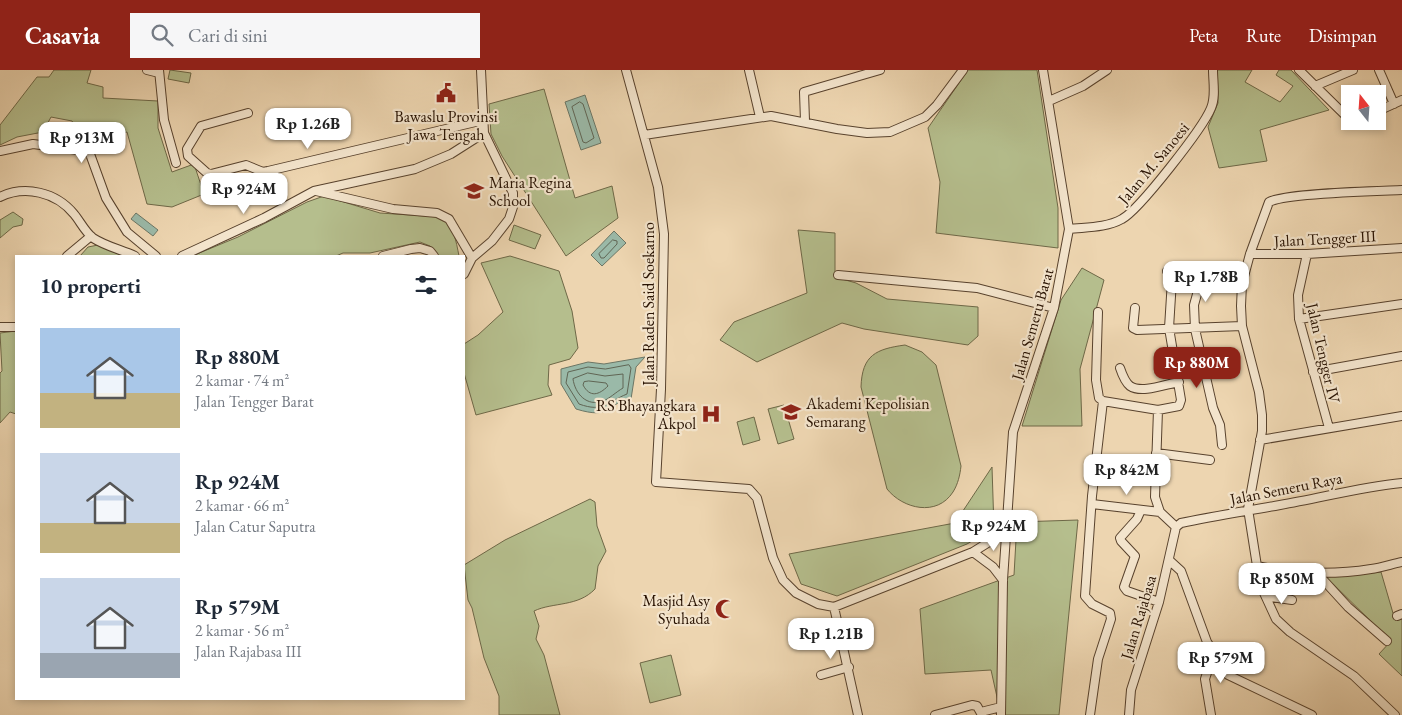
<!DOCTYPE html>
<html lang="id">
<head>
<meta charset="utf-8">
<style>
  :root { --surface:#fff; --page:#f6f6f7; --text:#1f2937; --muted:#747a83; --accent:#8f2418 }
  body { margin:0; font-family:"EB Garamond",serif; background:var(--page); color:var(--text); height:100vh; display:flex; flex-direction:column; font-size:19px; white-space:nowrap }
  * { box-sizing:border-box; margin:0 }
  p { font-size:16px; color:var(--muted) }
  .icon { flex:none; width:28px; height:28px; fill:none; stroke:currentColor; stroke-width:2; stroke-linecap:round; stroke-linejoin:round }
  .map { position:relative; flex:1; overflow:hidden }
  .panel { position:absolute; left:15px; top:185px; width:450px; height:445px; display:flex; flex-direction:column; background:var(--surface); border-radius:0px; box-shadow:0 2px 8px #0003 }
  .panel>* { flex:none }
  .needle { width:32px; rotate:343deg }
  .fabs { position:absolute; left:1341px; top:15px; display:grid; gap:10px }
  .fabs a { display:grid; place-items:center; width:45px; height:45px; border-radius:0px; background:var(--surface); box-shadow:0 2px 8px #0003; font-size:25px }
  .price { position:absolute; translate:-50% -42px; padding:0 11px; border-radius:10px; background:#fff; color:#222; font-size:16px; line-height:32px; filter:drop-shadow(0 1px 2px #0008) }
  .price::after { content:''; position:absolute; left:50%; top:30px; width:15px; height:11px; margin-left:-8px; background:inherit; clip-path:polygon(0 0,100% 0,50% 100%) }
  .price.selected { background:var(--accent); color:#fff }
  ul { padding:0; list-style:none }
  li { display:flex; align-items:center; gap:15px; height:125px; padding:0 25px }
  li span { display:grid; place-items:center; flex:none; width:140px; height:100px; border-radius:0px; color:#555 }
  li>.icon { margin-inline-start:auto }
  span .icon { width:60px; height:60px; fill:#fffc; stroke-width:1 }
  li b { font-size:21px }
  h2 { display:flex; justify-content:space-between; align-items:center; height:60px; padding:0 25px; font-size:21px }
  header { display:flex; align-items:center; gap:30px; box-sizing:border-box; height:70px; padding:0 25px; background:var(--accent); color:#fff }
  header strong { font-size:24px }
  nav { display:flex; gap:28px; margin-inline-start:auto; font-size:18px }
  .search { width:350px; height:45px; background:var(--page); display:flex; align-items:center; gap:12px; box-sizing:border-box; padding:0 18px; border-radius:0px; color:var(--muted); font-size:19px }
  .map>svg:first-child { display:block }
  .green { fill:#b5be8d; stroke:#6e6847 }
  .water { fill:#9ab9a8; stroke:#6c7665 }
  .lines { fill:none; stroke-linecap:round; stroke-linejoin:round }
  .shore { stroke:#606554; stroke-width:1 }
  .minor-casing { stroke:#58422d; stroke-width:10 }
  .minor { stroke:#f3e4cc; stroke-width:8 }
  .labels { text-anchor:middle; stroke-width:4.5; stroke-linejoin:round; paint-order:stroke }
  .poi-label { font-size:16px; fill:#271101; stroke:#f3e4cc; text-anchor:start }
  .street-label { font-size:16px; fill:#271101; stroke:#f3e4cc }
</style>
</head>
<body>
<header>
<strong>Casavia</strong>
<div class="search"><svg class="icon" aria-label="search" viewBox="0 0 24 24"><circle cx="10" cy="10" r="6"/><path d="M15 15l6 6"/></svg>Cari di sini</div>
<nav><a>Peta</a><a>Rute</a><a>Disimpan</a></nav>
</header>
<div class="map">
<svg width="1402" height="645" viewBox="0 0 1402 645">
  <rect width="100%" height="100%" fill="#edd5b0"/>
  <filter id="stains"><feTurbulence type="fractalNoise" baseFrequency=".004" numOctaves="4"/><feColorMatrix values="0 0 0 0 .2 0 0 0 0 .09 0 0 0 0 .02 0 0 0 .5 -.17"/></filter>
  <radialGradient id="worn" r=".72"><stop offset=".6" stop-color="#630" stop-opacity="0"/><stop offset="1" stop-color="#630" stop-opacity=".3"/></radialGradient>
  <path class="green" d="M54,0H91L87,13L103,17V28L158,31V58L172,102L194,94L204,124L172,137L147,134L127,62L84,71L72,51L51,47L43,62L17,67L0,75V55L37,7H49Z
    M170,0L191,3L189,13L168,9Z
    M968,0H1037L1058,138V178L936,163L940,112L928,58Z
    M1217,0H1252L1245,12L1280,32L1293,16L1276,5L1279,0H1291L1329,40L1260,60L1267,91L1219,98L1208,57L1218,33Z
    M544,19L575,128L612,116L618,148L566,186L502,86L491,64L489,34Z
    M324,126L380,143L440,147C454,155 456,171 459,186H438L430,176L420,172L370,183H343L336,186H192L238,167L307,132Z
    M13,142L23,149L22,155L13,157L0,168V150Z
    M514,155L541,165L535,179L509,170Z
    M798,160L835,163V207L856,213L887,229L978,237V266L968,275L864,259L842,253L757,292L720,270L734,252L807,223Z
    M98,175L123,186H80L88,177Z
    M510,186L559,201L572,241L578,278L570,289L549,295L548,315L552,325L476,345L464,303V274L478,265L503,242L481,193Z
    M1082,198L1104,210L1080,299L1082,356H1022L1061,230Z
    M16,261V344L10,342L0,353V303L2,301L0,263Z
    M905,275L922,282L936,295L961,396C960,405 958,414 953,422C937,447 903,439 887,419L861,317C862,285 876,279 905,275Z
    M784,335L794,369L778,374L768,339Z
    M754,347L760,370L743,375L737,352Z
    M992,397L994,458L967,474L837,526L801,514L789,484L955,453Z
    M590,429L595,432L597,456L606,481L598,496L595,519C578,537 553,532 534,541L539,556L536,569L544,585L560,645H499V626L484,588L472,538L468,530L464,495L505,470Z
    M1078,450L1059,645H1001L991,600L925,604L920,539L1014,505L1017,452Z
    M1381,502L1395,550L1402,549V606L1379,584L1391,571L1326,507Z
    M671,585L681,625L650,633L640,593Z"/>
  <path class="water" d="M585,25L601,73L581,80L565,32Z
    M136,143L158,160L153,166L131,149Z
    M614,161L626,173L602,196L591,185Z
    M645,287L636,297L631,329C604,334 612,350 576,339L561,314V299L588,292L604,294Z"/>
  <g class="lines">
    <path class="shore" d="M580,32L583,34L594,68L586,73L583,72L572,37Z
      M613,170L617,171V174L604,188H601L599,184Z
      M629,295L631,298L627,324C607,332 604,343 579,334L566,313L568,302L588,297L605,299Z
      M588,303L605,306L623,304V318C616,322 609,329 603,331C587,337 575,324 573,309Z
      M589,311L606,313L608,316C599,325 590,328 583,315L584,312Z"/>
    <defs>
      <path id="minor" d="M147,0L159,3
        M159,0L164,50L176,93
        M626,0L658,117L664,164L661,319L656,412L749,419L757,428L773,488L783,510L796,523L818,534L834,537L973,482L989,472L1006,455
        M749,0L760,47
        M1299,0L1350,50
        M1379,0L1394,34
        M1315,16L1353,0
        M1049,31L1083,16L1107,0
        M1378,41L1402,30
        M248,43L201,56L187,79L188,86L207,103L211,104L246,95L263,102L268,101L484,50
        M805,51L804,22L880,0
        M644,65L771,46L837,59L867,63L890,62L925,47L937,35L963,0
        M0,81L33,74L86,81L90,84L106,128L127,162L156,186
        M316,121L393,139L437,143L449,149L472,188
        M0,127C25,115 56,122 74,144C80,151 85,162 93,168C105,176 122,180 135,186
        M1069,159C1086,157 1106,158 1122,149C1139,140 1203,58 1211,38C1216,27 1213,12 1213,0
        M1250,184H1307L1402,178
        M1307,184L1298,225L1299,249L1329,358
        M67,186L91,166
        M182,186L264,148L314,121L415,99L451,84L484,63
        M383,186L411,179L420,178L430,181L434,186
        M464,204L472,188L492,171L509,149L513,137V123L484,63L481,0
        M838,205L977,218L1054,238
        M1202,206L1194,235L1195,259L1213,338L1220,355L1222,375
        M1135,238L1133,258L1137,260L1242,256
        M1098,242L1096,310L1099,328L1103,331L1158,340L1179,336L1181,330L1169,258L1172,210L1167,201
        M1299,249L1402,234
        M0,257H16
        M1120,298C1122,304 1125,312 1130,316C1142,324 1166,314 1179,312
        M1313,302L1402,286
        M1158,340L1155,427L1160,442L1176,457
        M1260,370L1402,346
        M1156,383L1210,390
        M1092,434L1160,442
        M1141,440L1137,449L1120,468L1121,471L1135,486L1124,517L1127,521L1159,532
        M1176,457L1181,453C1214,446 1247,441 1280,435C1321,428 1361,417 1402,413
        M973,482L993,497L1003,510
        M1169,490L1181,501L1207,572L1228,605L1312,645
        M1257,496C1293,504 1335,505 1371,499C1381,498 1392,494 1402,492
        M1316,502L1348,537L1387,571
        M1264,523L1271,527L1292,530
        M834,537L858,645
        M1397,546L1402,544
        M821,605L849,597
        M981,642L1001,637
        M935,645L972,635L977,636L982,645
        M1001,645L1003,510L1013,362L1054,238L1069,159L1043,0
        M1090,645L1098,589L1111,549L1110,543L1092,534L1085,526L1092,426L1103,331
        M1129,645L1131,620L1159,532L1176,457
        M1211,645L1205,609L1213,584
        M1395,645L1354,606L1290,562L1276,549L1264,523L1257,496L1248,439L1262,361V345L1259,322L1242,256L1241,236L1242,214L1250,184L1269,132C1285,123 1379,121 1402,120"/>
    </defs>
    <use href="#minor" class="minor-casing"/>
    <use href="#minor" class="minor"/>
  </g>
  <defs>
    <symbol id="civic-bare" viewBox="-9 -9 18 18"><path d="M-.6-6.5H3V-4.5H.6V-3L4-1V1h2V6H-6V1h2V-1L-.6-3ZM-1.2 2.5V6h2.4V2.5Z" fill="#8f2418" stroke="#f3e4cc" stroke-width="2.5" paint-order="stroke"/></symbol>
    <symbol id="school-bare" viewBox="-9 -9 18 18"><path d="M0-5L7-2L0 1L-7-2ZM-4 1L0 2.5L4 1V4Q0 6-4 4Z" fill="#8f2418" stroke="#f3e4cc" stroke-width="2.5" paint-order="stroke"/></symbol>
    <symbol id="university-bare" viewBox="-9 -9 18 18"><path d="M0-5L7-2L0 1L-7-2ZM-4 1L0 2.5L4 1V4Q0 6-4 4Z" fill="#8f2418" stroke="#f3e4cc" stroke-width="2.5" paint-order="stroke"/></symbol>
    <symbol id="hospital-bare" viewBox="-9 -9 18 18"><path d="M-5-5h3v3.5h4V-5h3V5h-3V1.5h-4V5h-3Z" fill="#8f2418" stroke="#f3e4cc" stroke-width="2.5" paint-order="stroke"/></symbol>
    <symbol id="mosque-bare" viewBox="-9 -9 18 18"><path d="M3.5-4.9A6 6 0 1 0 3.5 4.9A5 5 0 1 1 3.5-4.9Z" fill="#8f2418" stroke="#f3e4cc" stroke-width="2.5" paint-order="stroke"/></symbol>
  </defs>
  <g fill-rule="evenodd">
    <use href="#civic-bare" x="432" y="9" width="28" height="28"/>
    <use href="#school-bare" x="460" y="107" width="28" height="28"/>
    <use href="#university-bare" x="777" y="328" width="28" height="28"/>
    <use href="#hospital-bare" x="697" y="330" width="28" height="28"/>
    <use href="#mosque-bare" x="711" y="525" width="28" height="28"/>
  </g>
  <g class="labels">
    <g class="poi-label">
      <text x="446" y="52" text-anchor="middle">Bawaslu Provinsi<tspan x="446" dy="18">Jawa Tengah</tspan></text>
      <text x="489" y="118">Maria Regina<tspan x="489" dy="18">School</tspan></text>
      <text x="806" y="339">Akademi Kepolisian<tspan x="806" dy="18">Semarang</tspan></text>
      <text x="696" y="341" text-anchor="end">RS Bhayangkara<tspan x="696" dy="18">Akpol</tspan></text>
      <text x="710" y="536" text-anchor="end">Masjid Asy<tspan x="710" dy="18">Syuhada</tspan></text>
    </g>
    <g class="street-label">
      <text transform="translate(1153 93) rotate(-50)" y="6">Jalan M. Sanoesi</text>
      <text transform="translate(1325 168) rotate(-3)" y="6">Jalan Tengger III</text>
      <text transform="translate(648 234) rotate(-90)" y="6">Jalan Raden Said Soekarno</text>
      <text transform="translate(1032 254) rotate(-74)" y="6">Jalan Semeru Barat</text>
      <text transform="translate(1324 283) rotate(77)" y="6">Jalan Tengger IV</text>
      <text transform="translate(1286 418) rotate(-11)" y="6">Jalan Semeru Raya</text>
      <text transform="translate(1138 547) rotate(-73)" y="6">Jalan Rajabasa</text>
    </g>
  </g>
  <rect width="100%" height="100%" filter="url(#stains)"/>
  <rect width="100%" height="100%" fill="url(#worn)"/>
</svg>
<div class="fabs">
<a><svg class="needle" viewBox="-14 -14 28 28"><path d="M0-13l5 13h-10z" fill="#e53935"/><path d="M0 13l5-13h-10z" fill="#747a83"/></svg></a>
</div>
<b class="price" style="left:308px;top:80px">Rp 1.26B</b>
<b class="price" style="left:82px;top:94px">Rp 913M</b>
<b class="price" style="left:244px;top:145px">Rp 924M</b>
<b class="price" style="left:1206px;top:233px">Rp 1.78B</b>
<b class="price selected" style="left:1197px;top:319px">Rp 880M</b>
<b class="price" style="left:1127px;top:426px">Rp 842M</b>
<b class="price" style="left:994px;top:482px">Rp 924M</b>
<b class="price" style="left:1282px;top:535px">Rp 850M</b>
<b class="price" style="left:831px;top:590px">Rp 1.21B</b>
<b class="price" style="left:1221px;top:614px">Rp 579M</b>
<section class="panel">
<h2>10 properti<svg class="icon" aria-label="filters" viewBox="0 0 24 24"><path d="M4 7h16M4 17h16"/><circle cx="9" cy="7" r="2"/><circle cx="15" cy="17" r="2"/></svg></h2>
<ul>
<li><span style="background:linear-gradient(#a9c7e8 65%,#c2b280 0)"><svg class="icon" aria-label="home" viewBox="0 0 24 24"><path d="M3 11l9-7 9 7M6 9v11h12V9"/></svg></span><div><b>Rp 880M</b><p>2 kamar · 74 m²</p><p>Jalan Tengger Barat</p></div></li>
<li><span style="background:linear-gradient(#c9d6e8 70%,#c2b280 0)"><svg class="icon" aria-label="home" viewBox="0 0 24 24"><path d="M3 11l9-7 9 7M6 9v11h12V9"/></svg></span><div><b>Rp 924M</b><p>2 kamar · 66 m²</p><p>Jalan Catur Saputra</p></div></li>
<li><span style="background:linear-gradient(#c9d6e8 75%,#9aa5b1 0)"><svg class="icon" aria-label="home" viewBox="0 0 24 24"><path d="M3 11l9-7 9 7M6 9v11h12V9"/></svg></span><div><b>Rp 579M</b><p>2 kamar · 56 m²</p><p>Jalan Rajabasa III</p></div></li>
</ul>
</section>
</div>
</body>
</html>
